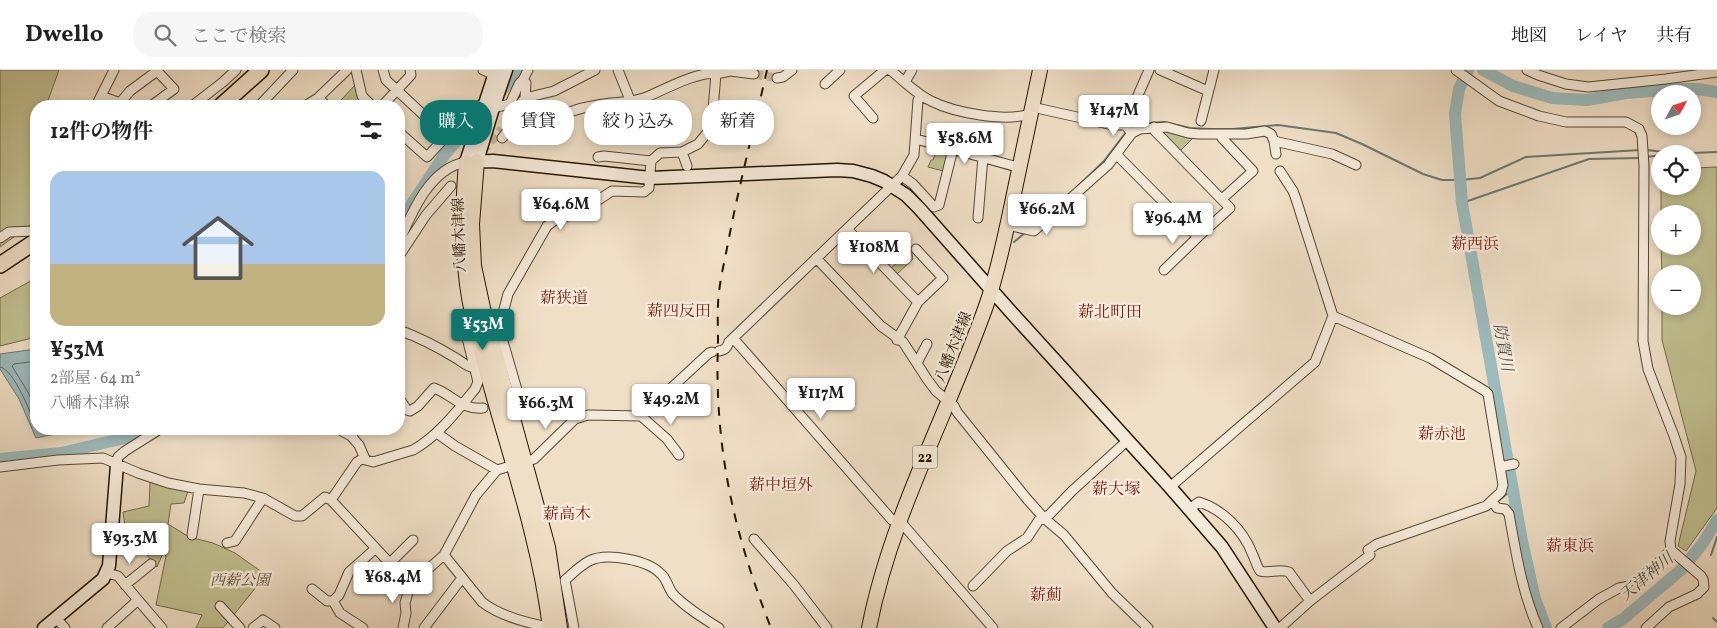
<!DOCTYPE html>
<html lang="ja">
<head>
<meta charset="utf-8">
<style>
  :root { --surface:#fff; --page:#f6f6f6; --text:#222; --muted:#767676; --line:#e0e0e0; --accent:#0f766e }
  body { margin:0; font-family:Vollkorn,"Noto Serif JP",serif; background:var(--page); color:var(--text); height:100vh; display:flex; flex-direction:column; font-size:19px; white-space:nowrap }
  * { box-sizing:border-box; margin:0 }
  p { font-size:16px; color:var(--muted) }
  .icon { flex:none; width:28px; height:28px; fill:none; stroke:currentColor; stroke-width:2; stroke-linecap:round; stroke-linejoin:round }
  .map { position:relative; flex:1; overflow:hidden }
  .panel { position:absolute; left:30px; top:30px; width:375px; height:335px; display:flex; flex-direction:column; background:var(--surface); border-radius:20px; box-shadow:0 2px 8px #0003 }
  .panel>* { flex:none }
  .banner { position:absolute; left:420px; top:30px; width:475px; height:45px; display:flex; gap:10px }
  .needle { width:32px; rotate:50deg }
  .tools { position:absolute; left:1651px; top:15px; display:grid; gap:10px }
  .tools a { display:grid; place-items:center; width:50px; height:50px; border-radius:50%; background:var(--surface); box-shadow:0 2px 8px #0003; font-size:25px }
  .price { position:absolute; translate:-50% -42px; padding:0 11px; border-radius:5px; background:#fff; color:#222; font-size:16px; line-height:32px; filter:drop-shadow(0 1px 2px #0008) }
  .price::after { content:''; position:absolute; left:50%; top:30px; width:15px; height:11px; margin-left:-8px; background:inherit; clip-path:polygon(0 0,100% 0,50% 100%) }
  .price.selected { background:var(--accent); color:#fff }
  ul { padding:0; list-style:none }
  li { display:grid; align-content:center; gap:10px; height:265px; padding:0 20px }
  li+li { border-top:1px solid var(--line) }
  li span { display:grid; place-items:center; height:155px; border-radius:15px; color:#555 }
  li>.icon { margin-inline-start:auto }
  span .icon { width:90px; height:90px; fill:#fffc; stroke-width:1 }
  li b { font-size:21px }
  h2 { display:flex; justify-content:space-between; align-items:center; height:60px; padding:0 20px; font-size:21px }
  .tag { padding:0 18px; border-radius:20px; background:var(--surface); box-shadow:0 2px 8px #0003; font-size:18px; line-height:45px }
  .tag.selected { background:var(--accent); color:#fff }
  header { display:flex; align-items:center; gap:30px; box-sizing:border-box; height:70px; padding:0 25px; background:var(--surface); border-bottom:1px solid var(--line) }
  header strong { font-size:24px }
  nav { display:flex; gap:28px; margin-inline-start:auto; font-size:18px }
  .search { width:350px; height:45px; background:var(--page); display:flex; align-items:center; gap:12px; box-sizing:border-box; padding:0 18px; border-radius:20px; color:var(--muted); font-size:19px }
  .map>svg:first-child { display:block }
  .green { fill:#c1c090; stroke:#726a48 }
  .water { fill:#9cbbbd; stroke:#6c7871 }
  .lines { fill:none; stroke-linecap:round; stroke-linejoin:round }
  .shore { stroke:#60685e; stroke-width:1 }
  .stream { stroke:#6c7871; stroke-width:2 }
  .river { stroke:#9cbbbd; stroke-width:12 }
  .street-tunnel { stroke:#c6b69e; stroke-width:9; stroke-dasharray:9 4.5; stroke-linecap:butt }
  .street-casing { stroke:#574732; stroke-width:11 }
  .secondary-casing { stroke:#241400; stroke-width:15 }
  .primary-casing { stroke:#241400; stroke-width:16 }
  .highway-casing { stroke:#241400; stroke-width:18 }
  .street { stroke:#f5eada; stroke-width:9 }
  .secondary { stroke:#f5eada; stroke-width:12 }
  .primary { stroke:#efdfc6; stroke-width:14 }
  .highway { stroke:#efdfc6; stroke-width:15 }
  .rail { stroke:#241400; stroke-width:2; stroke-dasharray:9 9; stroke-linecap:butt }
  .labels { text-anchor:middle; stroke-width:5; stroke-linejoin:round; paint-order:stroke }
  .shield { fill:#f5eada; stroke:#635441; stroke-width:1 }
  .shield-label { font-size:14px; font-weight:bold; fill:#241400 }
  .street-label { font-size:15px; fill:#241400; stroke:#f5eada }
  .park-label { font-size:15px; font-style:italic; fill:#5b5032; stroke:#f5eada }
  .neighbourhood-label { font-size:16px; fill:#7a1f14; stroke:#f5eada }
  .water-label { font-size:16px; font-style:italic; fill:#4e4e42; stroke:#f5eada }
</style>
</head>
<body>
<header>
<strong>Dwello</strong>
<div class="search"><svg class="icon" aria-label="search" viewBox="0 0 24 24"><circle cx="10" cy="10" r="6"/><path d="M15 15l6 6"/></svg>ここで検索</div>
<nav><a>地図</a><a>レイヤ</a><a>共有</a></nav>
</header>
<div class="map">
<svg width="1717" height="558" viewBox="0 0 1717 558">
  <rect width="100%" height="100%" fill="#efdfc6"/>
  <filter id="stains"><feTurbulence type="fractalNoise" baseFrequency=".004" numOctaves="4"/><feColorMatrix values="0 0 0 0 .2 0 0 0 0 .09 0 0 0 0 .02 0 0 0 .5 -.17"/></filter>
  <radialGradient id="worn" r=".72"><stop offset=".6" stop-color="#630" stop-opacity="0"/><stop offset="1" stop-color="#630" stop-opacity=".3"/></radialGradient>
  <path class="green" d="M0,0H59L46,36H36V151L0,177Z
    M355,15L359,29L365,36H346L341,30Z
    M1156,60L1196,65L1179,82Z
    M937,78L946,80L948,85L943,101L928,97L931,90H933Z
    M1717,97V438L1686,481L1678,476L1696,401L1662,270V236H1692V204H1662L1661,176H1692V144H1661V116H1692L1693,98Z
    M911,179L913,189L896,205L890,199L905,186V182Z
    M36,208V267L0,276V228Z
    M150,412L188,421L184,433L171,434L168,454L189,467L213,473L235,483L266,505L223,558H196L202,545L156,535L166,486L163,483L157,497L136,472L128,477L123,442L149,436Z"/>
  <path class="water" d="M36,279V359H79L36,368L19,329L0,299V284Z"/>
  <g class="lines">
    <path class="shore" d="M36,291L14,294L12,296L29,324L36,341
      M0,297C14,299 31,344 36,357"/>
    <path class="stream" d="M1132,58L1145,53L1164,52L1190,58L1210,59H1233L1278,55L1336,63L1362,74L1423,104L1442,110H1461L1480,108L1526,87L1640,80
      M1647,80L1672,83
      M1666,84L1717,82
      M1647,87L1660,85
      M1076,118L1104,91L1126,62
      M1462,133L1589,89L1640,88
      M1014,172L1026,162
      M1496,433L1513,419
      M1711,485L1717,467
      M1713,548L1717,552"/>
    <path class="river" d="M1468,0L1459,19L1455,44L1462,133L1522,471L1535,529L1546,558
      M1483,0L1513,16L1552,28L1587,30L1626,23L1678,19H1698L1717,22
      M497,26L519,0
      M399,160L413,132L445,84L482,42
      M0,389L61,383L125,368L145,359
      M1608,558L1623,549L1682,499L1703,473L1717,450"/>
    <path class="street-tunnel" d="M754,4L777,8
      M481,82L502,59"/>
    <defs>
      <path id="street" d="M356,0L362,26L372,36
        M383,0L386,10L446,66
        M483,0L494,5
        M618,0L630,30
        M890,0C903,10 916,24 931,31C955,43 1005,52 1030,44
        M1160,0L1208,21
        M1456,0L1499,31L1539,46L1566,52H1626L1639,59L1642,66L1644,96L1643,271L1648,299L1674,366L1681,387L1680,414L1670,471L1671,480L1653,498L1630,516L1619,518L1599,529L1561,558
        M1527,0L1538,5L1566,14L1588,17L1666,9L1717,2
        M777,8L783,7L792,0
        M523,10L528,0
        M905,12L912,0
        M825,14L840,0
        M101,26L120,33L122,36
        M318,28L327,36
        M120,33L130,21L157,1L174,19L151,36
        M96,36L114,0
        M192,36L223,12L236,0
        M259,36L293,0
        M305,36L318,28L347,0
        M382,36L411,5L410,0
        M1032,37L1113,55H1125L1132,63
        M493,38L510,34L519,14L523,10L526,13L525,28L554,21L595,0
        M873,48L854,26L885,0
        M508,51L525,28
        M1201,51L1214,0
        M1125,55L1149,0
        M399,62L427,87L474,36L484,35
        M1221,64L1222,68L1253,101L1222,129
        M502,68L509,59L511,47L528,59C552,49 571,39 597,35C613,32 634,33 649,26C665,19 701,0 716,4
        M916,69L1021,98
        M1274,71L1332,84L1356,95
        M682,82L687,96
        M1116,84L1198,167L1230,138L1155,61L1154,57
        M598,87L604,86L651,91
        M902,106L913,114L934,137L939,135L953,79
        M978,148L983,87
        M1007,155L1034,161L1108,95L1132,63L1140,59L1167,57L1188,63L1199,64H1246L1265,61L1271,64L1274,71L1276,84
        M847,159L918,232
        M0,168L9,162L35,161
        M399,172C412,142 430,98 466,92
        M399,186L426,145L451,116
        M816,188L881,256L903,272L927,309L936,321L954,336L957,342L1027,429L1044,448L1064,465L1112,523L1148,558
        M1164,200L1198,167
        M501,251L502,268L522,337C536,339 565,338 575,349
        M496,252L501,251L508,224L547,156L555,150L580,142L612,121L644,122L649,118L651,91L660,83L682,82L698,74L707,63L712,51L716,4L730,1L754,4
        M399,260C418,267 436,276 454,287C462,291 466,297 475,298
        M733,268L892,450H899L993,558
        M897,270L918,232L943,208L916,179
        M719,281C725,280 727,278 729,272L902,106L914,85L918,30L921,25
        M917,293L927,274
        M399,328L407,340L410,341L418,336L434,318C453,325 461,340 483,338
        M641,346L667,369L679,385
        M338,359L351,366L356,359
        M437,363L455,376L497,400
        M351,366L359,375L365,389
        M117,395L118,387L125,381L160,359
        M0,397L58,390L103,388L138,403L168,413L199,419L244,423L263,428L295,446H302L325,427L331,430L410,515
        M1500,397L1514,394
        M1170,417L1315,292L1333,246L1296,129L1293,121L1280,101
        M331,430L357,392L362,389L373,392L413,380C438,366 457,341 475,319L478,312L465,260L469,259
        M1492,431L1497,438L1505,439L1509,444C1516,483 1522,522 1538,558
        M1189,439L1199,432C1222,439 1243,460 1252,483C1255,489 1256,495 1260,501C1269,504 1279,498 1289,502L1310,531
        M192,465L199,419
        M754,469L794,515L827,558
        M227,473L235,471L263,428
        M444,485L482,532C501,547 531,554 554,558
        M389,494L413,470
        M125,515L151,494
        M973,516L1007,481L1027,468L1039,450L1049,445L1072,421L1128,370
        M312,519L327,531H333
        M138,530L162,558
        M220,536L240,558
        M56,548L65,558
        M107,558L138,530L118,506L107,503
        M253,558L263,550L275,558
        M363,558L340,543L333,531L339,525L349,502L375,479
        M403,558L406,543L405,533L410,515L444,485L476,425L497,400L534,389L575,349L588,345L641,346L709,283L712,282
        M424,558L462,508
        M574,558L565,510C572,504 581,495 589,491C607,482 648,490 661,504C667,509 668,518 673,524C685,537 703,548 719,558
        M1280,558L1310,531L1370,485L1368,480L1377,474L1486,436L1501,422L1503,415L1488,324L1485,321L1430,288L1333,246
        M1646,558L1669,537L1697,524L1704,517L1703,509L1701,506L1671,480"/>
      <path id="secondary" d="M496,0L466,92L493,91L650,108L837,100L853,101L872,106L884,111L906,125L919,138L1011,242L1170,417L1222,477L1275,558
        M477,91L493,38L506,0
        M44,558L103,509L109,496L117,395"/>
      <path id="primary" d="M477,91L472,154L474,196L483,238L548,477L560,558
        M466,92C462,142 461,194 472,243C495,348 537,450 550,558
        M869,558C891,445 948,344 986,236C996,208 1002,180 1008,152C1019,101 1029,51 1040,0"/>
      <path id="highway" d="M221,36L261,0
        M0,195L36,171"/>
    </defs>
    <use href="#street" class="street-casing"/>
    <use href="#secondary" class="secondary-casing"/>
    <use href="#primary" class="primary-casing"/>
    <use href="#highway" class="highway-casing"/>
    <use href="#street" class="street"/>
    <use href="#secondary" class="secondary"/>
    <use href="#primary" class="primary"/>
    <use href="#highway" class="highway"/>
    <path class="rail" d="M767,0C754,58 739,115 728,173C725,189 721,205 719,222C717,238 718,254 718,271C714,376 733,461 771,558"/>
  </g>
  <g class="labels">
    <rect class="shield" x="912.5" y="375.5" width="25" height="23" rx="4"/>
    <g class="shield-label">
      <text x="925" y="392">22</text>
    </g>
    <g class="street-label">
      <text transform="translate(459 165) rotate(-92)" y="5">八幡木津線</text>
      <text transform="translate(953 277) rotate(-68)" y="5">八幡木津線</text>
    </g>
    <g class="park-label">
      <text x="240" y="515">西薪公園</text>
    </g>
    <g class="neighbourhood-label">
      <text x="1475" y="179">薪西浜</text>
      <text x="564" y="233">薪狭道</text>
      <text x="679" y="246">薪四反田</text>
      <text x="1110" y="247">薪北町田</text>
      <text x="1442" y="369">薪赤池</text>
      <text x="781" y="420">薪中垣外</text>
      <text x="1116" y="424">薪大塚</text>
      <text x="567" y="449">薪高木</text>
      <text x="1570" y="481">薪東浜</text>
      <text x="1046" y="530">薪薊</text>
    </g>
    <g class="water-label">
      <text transform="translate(1504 277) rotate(80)" y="6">防賀川</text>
      <text transform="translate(1646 506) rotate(-40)" y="6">天津神川</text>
    </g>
  </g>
  <rect width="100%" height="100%" filter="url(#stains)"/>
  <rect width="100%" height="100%" fill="url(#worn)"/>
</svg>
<div class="tools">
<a><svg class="needle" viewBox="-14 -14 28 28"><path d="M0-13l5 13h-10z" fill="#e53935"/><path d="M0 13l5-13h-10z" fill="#767676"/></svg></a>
<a><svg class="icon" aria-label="locate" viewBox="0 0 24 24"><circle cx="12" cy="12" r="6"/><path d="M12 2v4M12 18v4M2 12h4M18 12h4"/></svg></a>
<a>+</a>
<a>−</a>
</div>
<b class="price" style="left:1114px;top:67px">¥147M</b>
<b class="price" style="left:965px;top:95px">¥58.6M</b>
<b class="price" style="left:561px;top:161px">¥64.6M</b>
<b class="price" style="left:1047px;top:166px">¥66.2M</b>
<b class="price" style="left:1173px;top:175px">¥96.4M</b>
<b class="price" style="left:874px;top:204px">¥108M</b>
<b class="price selected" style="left:483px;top:281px">¥53M</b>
<b class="price" style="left:821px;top:350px">¥117M</b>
<b class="price" style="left:671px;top:356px">¥49.2M</b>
<b class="price" style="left:546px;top:360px">¥66.3M</b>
<b class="price" style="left:130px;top:495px">¥93.3M</b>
<b class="price" style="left:393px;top:534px">¥68.4M</b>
<div class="banner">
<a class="tag selected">購入</a>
<a class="tag">賃貸</a>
<a class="tag">絞り込み</a>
<a class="tag">新着</a>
</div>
<section class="panel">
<h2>12件の物件<svg class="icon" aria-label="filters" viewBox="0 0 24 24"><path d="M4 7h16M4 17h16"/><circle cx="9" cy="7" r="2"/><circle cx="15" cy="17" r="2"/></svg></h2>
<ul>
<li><span style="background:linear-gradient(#a9c7e8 60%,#c2b280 0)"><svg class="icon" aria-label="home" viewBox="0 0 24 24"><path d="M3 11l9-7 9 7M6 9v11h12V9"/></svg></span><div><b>¥53M</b><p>2部屋 · 64 m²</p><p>八幡木津線</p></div></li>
</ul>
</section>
</div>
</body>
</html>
